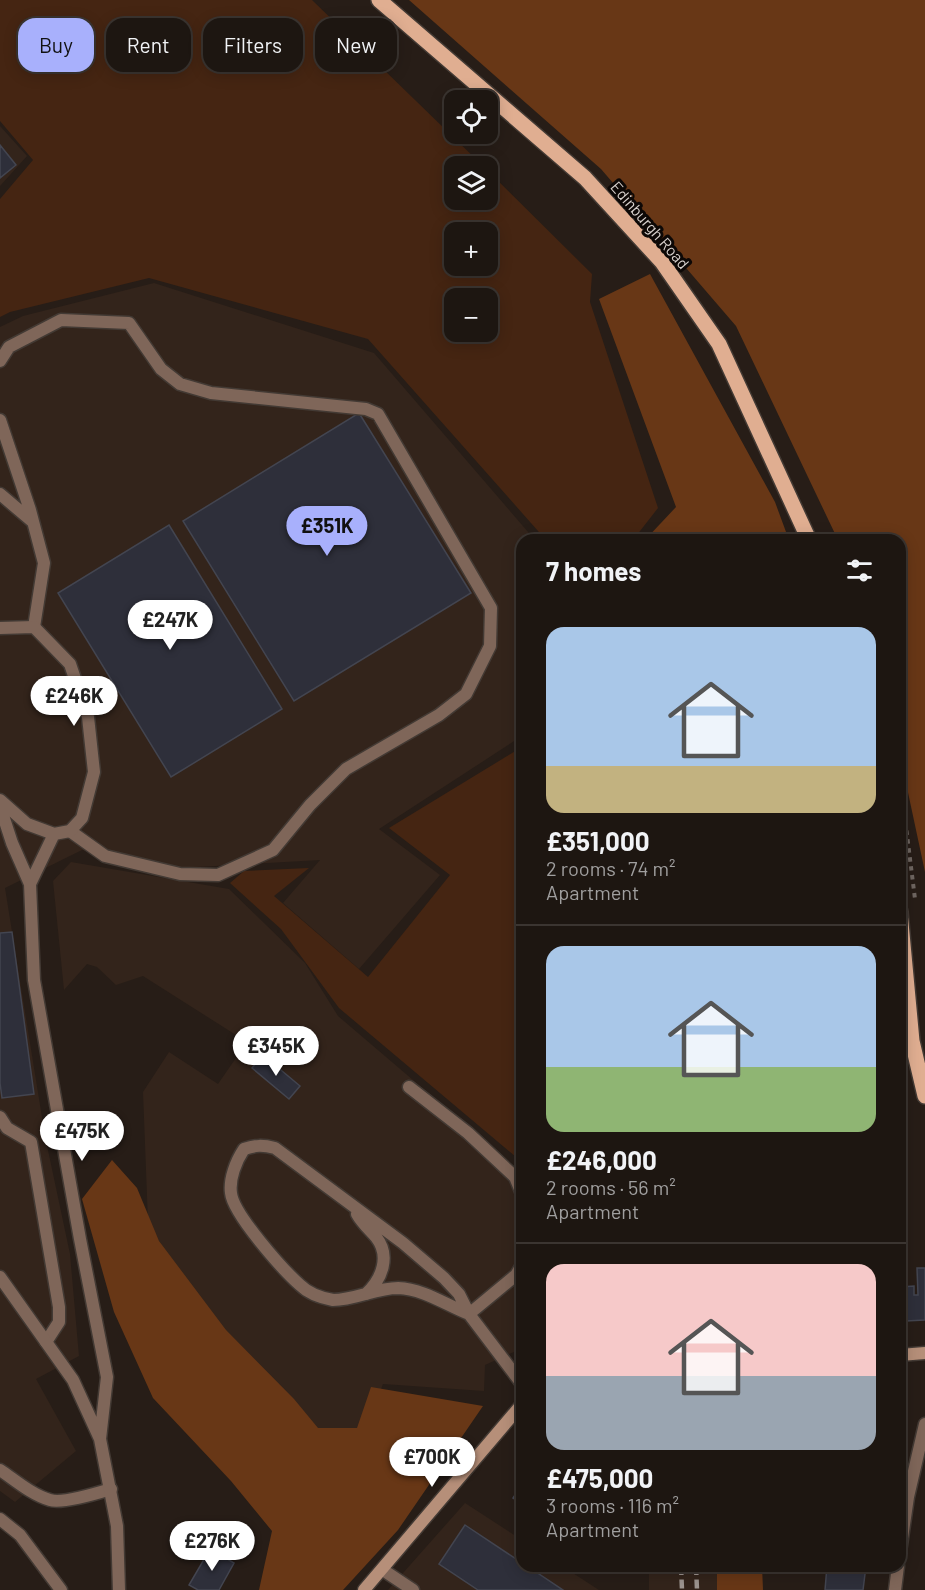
<!DOCTYPE html>
<html lang="en">
<head>
<meta charset="utf-8">
<style>
  :root { --surface:#1d1611; --page:#2a231f; --text:#f1f3f6; --muted:#a09f9f; --line:#3b3531; --accent:#a8b0fc }
  body { margin:0; font-family:Barlow,sans-serif; background:var(--page); color:var(--text); height:100vh; display:flex; flex-direction:column; font-size:22px; white-space:nowrap }
  * { box-sizing:border-box; margin:0 }
  p { font-size:20px; color:var(--muted) }
  .icon { flex:none; width:33px; height:33px; fill:none; stroke:currentColor; stroke-width:2; stroke-linecap:round; stroke-linejoin:round }
  .map { position:relative; flex:1; overflow:hidden }
  .side { position:absolute; left:516px; top:534px; width:390px; height:1038px; display:flex; flex-direction:column; background:var(--surface); border-radius:18px; box-shadow:0 3px 15px #0003,0 0 0 2px var(--line) }
  .side>* { flex:none }
  .top-card { position:absolute; left:18px; top:18px; width:408px; height:54px; display:flex; gap:12px }
  .controls { position:absolute; left:444px; top:90px; display:grid; gap:12px }
  .controls a { display:grid; place-items:center; width:54px; height:54px; border-radius:12px; background:var(--surface); box-shadow:0 3px 15px #0003,0 0 0 2px var(--line); font-size:30px }
  .price { position:absolute; translate:-50% -51px; padding:0 14px; border-radius:21px; background:#fff; color:#222; font-size:20px; line-height:39px; filter:drop-shadow(0 2px 3px #0008) }
  .price::after { content:''; position:absolute; left:50%; top:36px; width:18px; height:14px; margin-left:-9px; background:inherit; clip-path:polygon(0 0,100% 0,50% 100%) }
  .price.on { background:var(--accent); color:#111 }
  ul { padding:0; list-style:none }
  li { display:grid; align-content:center; gap:12px; height:318px; padding:0 30px }
  li+li { border-top:2px solid var(--line) }
  li span { display:grid; place-items:center; height:186px; border-radius:18px; color:#555 }
  li>.icon { margin-inline-start:auto }
  span .icon { width:108px; height:108px; fill:#fffc; stroke-width:1 }
  li b { font-size:26px }
  h2 { display:flex; justify-content:space-between; align-items:center; height:72px; padding:0 30px; font-size:26px }
  .tag { padding:0 21px; border-radius:18px; background:var(--surface); box-shadow:0 3px 15px #0003,0 0 0 2px var(--line); font-size:21px; line-height:54px }
  .tag.on { background:var(--accent); color:#111 }
  .map>svg:first-child { display:block }
  .built { fill:#33241b }
  .green { fill:#452512; fill-rule:evenodd }
  .forest { fill:#683716 }
  .building { fill:#2e2f3a; stroke:#434550; stroke-width:1.5 }
  .lines { fill:none; stroke-linecap:round; stroke-linejoin:round }
  .lane-casing { stroke:#433a34; stroke-width:15 }
  .street-casing { stroke:#433a34; stroke-width:15 }
  .secondary-casing { stroke:#433a34; stroke-width:15 }
  .primary-casing { stroke:#433a34; stroke-width:18 }
  .path { stroke:#6f6661; stroke-width:4; stroke-dasharray:4.5 4.5; stroke-linecap:butt }
  .lane { stroke:#7f6659; stroke-width:12 }
  .street { stroke:#7f6659; stroke-width:12 }
  .secondary { stroke:#b68f79; stroke-width:12 }
  .primary { stroke:#e0ae91; stroke-width:15 }
  .rail { stroke:#9c948f; stroke-width:4.5; stroke-dasharray:9 4.5; stroke-linecap:butt }
  .labels { text-anchor:middle; stroke-width:6; stroke-linejoin:round; paint-order:stroke }
  .street-label { font-size:16px; fill:#d7d0cc; stroke:#0d0806 }
</style>
</head>
<body>
<div class="map">
<svg width="925" height="1590" viewBox="0 0 925 1590">
  <rect width="100%" height="100%" fill="#271d17"/>
  <path class="built" d="M0,126L27,156L0,186Z
    M154,283L374,353L535,540H522V736L379,829L440,875L359,969L283,903L320,860L180,868L82,850L5,888L45,1136L70,1254L79,1356L36,1379L76,1451L15,1502L0,1491V327L23,316Z
    M71,862L229,889L305,963L338,1016L522,1173V1322L516,1320V1351L485,1365L484,1391L383,1384L345,1480L211,1330L148,1222L143,1092L169,1052L218,1084L247,1042L143,976L116,985L97,967L87,964L64,990L53,881Z
    M465,1503L522,1540V1566H562L599,1590H388Z
    M649,1566H717V1590H649Z"/>
  <path class="green" d="M0,0H312L483,166H454V200H488V171L592,274L590,302L658,508L633,540H546L368,339L149,278L10,312L0,317V199L33,160L0,121ZM454,232H488V266H454ZM454,298H488V332H454Z
    M522,747V1162L339,1008L281,929L230,883L244,871L309,868L274,896L368,977L450,875L389,828Z"/>
  <path class="forest" d="M409,0H925V872L900,755V540H838L736,326L601,169Z
    M650,274L775,502L789,540H645L676,507L599,299Z
    M112,1160L137,1188L159,1241L226,1330L294,1399L318,1428H357L371,1387L483,1406L398,1530L343,1590H259L272,1531L231,1481L153,1398L114,1312L82,1199Z
    M717,1566H762L763,1590H717Z"/>
  <path class="building" d="M0,145L16,165L0,178Z
    M359,413L471,593L294,701L183,521Z
    M169,525L282,709L171,777L58,593Z
    M12,932L34,1094L2,1098L0,1083V933Z
    M263,1055L300,1086L289,1099L252,1068Z
    M917,1268H925V1320L906,1321L903,1316H901L900,1287L914,1286V1295H918Z
    M522,1484V1504L513,1498Z
    M465,1525L522,1563V1566H527L563,1590H478L439,1564Z
    M210,1549L219,1555L223,1549L228,1552L224,1557L234,1563L219,1590H198L189,1585Z
    M827,1566H866L863,1590H825Z"/>
  <g class="lines">
    <defs>
      <path id="lane" d="M0,361L9,347L61,320L129,323L161,369L180,384L211,393L366,409L378,414L491,608L490,646L466,694L439,715L346,769L310,805L273,850L218,875L180,874L105,856L70,831
        M0,420L30,510L44,563L34,627
        M0,494L33,522
        M409,1087L468,1133L515,1177L522,1194
        M0,1117L7,1128L31,1142L59,1307V1322L46,1342
        M357,1214C362,1223 369,1229 376,1237C391,1256 382,1279 366,1294
        M469,1314C446,1305 424,1289 398,1288C376,1288 355,1300 333,1300C322,1298 308,1293 300,1285C283,1270 233,1214 231,1193C229,1179 236,1161 244,1149C255,1145 263,1145 275,1148L403,1243L444,1278L459,1294L469,1314L522,1384
        M469,1314L516,1275L522,1265
        M0,1470C15,1480 32,1495 50,1500C62,1504 98,1493 111,1489
        M383,1570L413,1590"/>
      <path id="street" d="M0,628L34,627L70,664L88,717L94,772L82,818L70,831L54,834L27,824L0,800
        M0,806L12,843L30,884L34,980L80,1239L107,1377L100,1439
        M30,884L54,834
        M0,1277L73,1380L100,1439L117,1526L119,1590
        M0,1519L20,1535L61,1590
        M900,1552L908,1497L925,1424
        M895,1590L898,1566"/>
      <path id="secondary" d="M900,1355L925,1353
        M364,1590L522,1404"/>
      <path id="primary" d="M379,0L585,178L662,262L719,344L809,540
        M900,912L912,1041L925,1096"/>
    </defs>
    <use href="#lane" class="lane-casing"/>
    <use href="#street" class="street-casing"/>
    <use href="#secondary" class="secondary-casing"/>
    <use href="#primary" class="primary-casing"/>
    <path class="path" d="M900,795L906,827L915,899"/>
    <use href="#lane" class="lane"/>
    <use href="#street" class="street"/>
    <use href="#secondary" class="secondary"/>
    <use href="#primary" class="primary"/>
    <path class="rail" d="M681,1566L682,1590
      M696,1566L697,1590"/>
  </g>
  <g class="labels">
    <g class="street-label">
      <text transform="translate(650 225) rotate(49)" y="6">Edinburgh Road</text>
    </g>
  </g>
</svg>
<div class="controls">
<a><svg class="icon" aria-label="locate" viewBox="0 0 24 24"><circle cx="12" cy="12" r="6"/><path d="M12 2v4M12 18v4M2 12h4M18 12h4"/></svg></a>
<a><svg class="icon" aria-label="layers" viewBox="0 0 24 24"><path d="M12 4l9 5-9 5-9-5zM3 14l9 5 9-5"/></svg></a>
<a>+</a>
<a>−</a>
</div>
<b class="price on" style="left:327px;top:557px">£351K</b>
<b class="price" style="left:170px;top:651px">£247K</b>
<b class="price" style="left:74px;top:727px">£246K</b>
<b class="price" style="left:276px;top:1077px">£345K</b>
<b class="price" style="left:82px;top:1162px">£475K</b>
<b class="price" style="left:432px;top:1488px">£700K</b>
<b class="price" style="left:212px;top:1572px">£276K</b>
<div class="top-card">
<a class="tag on">Buy</a>
<a class="tag">Rent</a>
<a class="tag">Filters</a>
<a class="tag">New</a>
</div>
<section class="side">
<h2>7 homes<svg class="icon" aria-label="filters" viewBox="0 0 24 24"><path d="M4 7h16M4 17h16"/><circle cx="9" cy="7" r="2"/><circle cx="15" cy="17" r="2"/></svg></h2>
<ul>
<li><span style="background:linear-gradient(#a9c7e8 75%,#c2b280 0)"><svg class="icon" aria-label="home" viewBox="0 0 24 24"><path d="M3 11l9-7 9 7M6 9v11h12V9"/></svg></span><div><b>£351,000</b><p>2 rooms · 74 m²</p><p>Apartment</p></div></li>
<li><span style="background:linear-gradient(#a9c7e8 65%,#8fb573 0)"><svg class="icon" aria-label="home" viewBox="0 0 24 24"><path d="M3 11l9-7 9 7M6 9v11h12V9"/></svg></span><div><b>£246,000</b><p>2 rooms · 56 m²</p><p>Apartment</p></div></li>
<li><span style="background:linear-gradient(#f6c9c9 60%,#9aa5b1 0)"><svg class="icon" aria-label="home" viewBox="0 0 24 24"><path d="M3 11l9-7 9 7M6 9v11h12V9"/></svg></span><div><b>£475,000</b><p>3 rooms · 116 m²</p><p>Apartment</p></div></li>
</ul>
</section>
</div>
</body>
</html>
